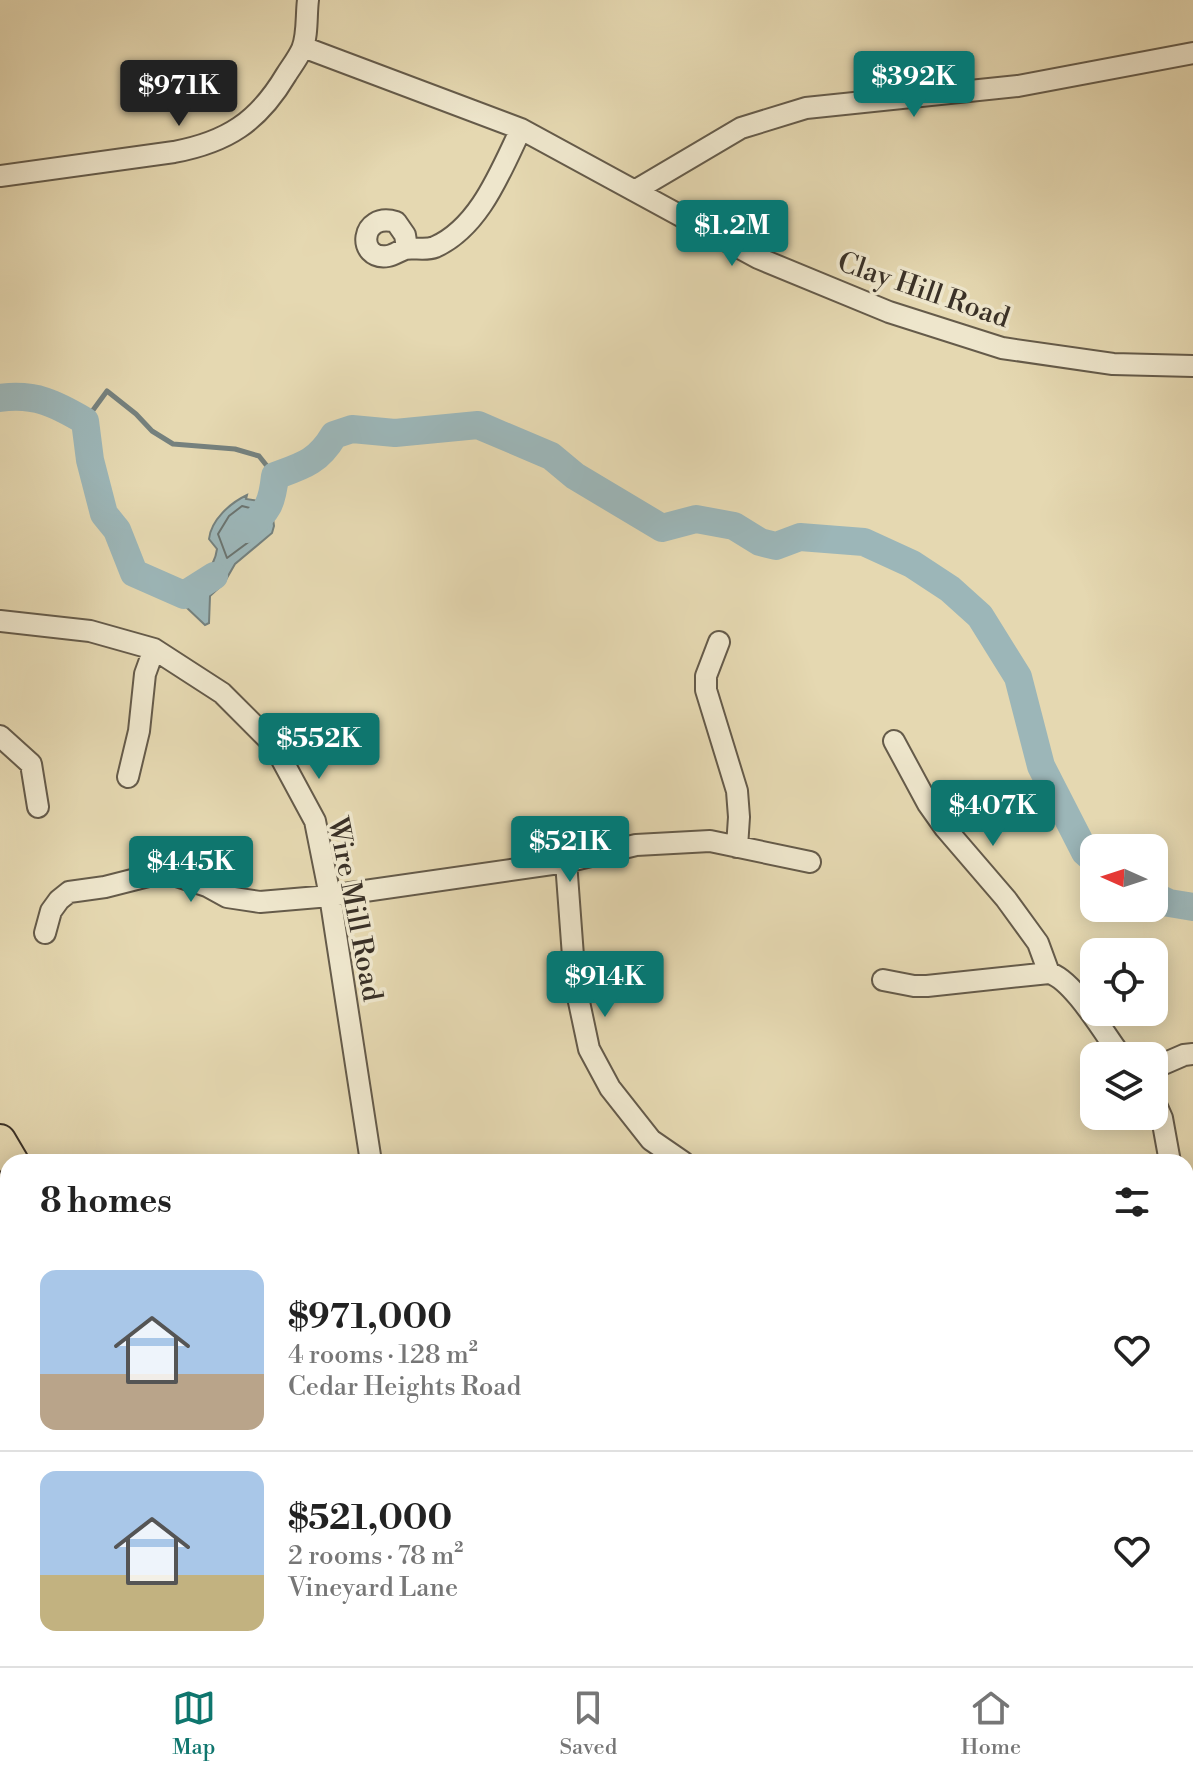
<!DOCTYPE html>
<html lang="en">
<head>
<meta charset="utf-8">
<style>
  :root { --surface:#fff; --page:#f6f6f6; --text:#222; --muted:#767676; --line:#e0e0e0; --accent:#0f766e }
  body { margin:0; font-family:"Libre Bodoni",serif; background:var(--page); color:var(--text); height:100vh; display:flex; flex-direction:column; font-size:30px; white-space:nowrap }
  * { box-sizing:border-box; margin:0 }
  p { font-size:26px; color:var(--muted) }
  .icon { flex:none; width:44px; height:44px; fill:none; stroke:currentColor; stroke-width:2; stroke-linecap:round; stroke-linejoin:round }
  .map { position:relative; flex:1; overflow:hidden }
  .details { position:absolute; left:0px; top:1154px; width:1194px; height:512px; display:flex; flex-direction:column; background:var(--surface); border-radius:24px 24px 0 0; box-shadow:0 4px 20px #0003 }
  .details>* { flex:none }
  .needle { width:52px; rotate:273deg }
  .tools { position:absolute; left:1080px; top:834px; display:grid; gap:16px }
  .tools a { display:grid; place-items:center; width:88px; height:88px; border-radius:16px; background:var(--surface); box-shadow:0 4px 20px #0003; font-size:40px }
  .price { position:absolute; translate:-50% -68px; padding:0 18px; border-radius:8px; background:var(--accent); color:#fff; font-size:26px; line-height:52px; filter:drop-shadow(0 2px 4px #0008) }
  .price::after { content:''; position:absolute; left:50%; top:48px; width:24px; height:18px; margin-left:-12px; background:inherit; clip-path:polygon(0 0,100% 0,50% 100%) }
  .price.current { background:#222; color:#fff }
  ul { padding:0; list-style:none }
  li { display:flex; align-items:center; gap:24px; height:200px; padding:0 40px }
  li+li { border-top:2px solid var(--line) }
  li span { display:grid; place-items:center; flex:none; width:224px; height:160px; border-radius:16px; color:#555 }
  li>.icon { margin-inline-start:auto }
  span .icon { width:96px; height:96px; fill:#fffc; stroke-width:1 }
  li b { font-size:34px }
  h2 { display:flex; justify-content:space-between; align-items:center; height:96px; padding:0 40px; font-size:34px }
  .tab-bar { display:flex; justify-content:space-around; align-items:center; height:112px; border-top:2px solid var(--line); background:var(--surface); font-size:22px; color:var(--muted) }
  .tab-bar a { display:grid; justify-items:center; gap:4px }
  .tab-bar .current { color:var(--accent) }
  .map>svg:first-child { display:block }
  .water { fill:#9cb6b8; stroke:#75817e; stroke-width:2 }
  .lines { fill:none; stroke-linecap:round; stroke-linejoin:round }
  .shore { stroke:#6b7470; stroke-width:2 }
  .stream { stroke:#75817e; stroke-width:5 }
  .river { stroke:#9cb6b8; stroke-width:28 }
  .minor-casing { stroke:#655b4a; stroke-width:24 }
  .major-casing { stroke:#3a3127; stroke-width:30 }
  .highway-casing { stroke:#3a3127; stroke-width:34 }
  .minor { stroke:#eee6cc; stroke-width:20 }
  .major { stroke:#e5d8b1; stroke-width:26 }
  .highway { stroke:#e5d8b1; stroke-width:30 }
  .labels { text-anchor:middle; stroke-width:7; stroke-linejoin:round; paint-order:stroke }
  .street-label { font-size:28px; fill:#3a3127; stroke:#eee6cc }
</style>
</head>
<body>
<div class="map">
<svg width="1193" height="1666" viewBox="0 0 1193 1666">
  <rect width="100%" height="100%" fill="#e5d8b1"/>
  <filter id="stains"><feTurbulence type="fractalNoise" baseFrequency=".0025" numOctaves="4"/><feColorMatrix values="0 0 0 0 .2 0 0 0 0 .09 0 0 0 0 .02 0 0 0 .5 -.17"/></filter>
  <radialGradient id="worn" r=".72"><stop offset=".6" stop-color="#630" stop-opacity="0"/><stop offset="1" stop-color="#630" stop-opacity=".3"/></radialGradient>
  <path class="water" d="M247,495L246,499L271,503L274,526L272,533L235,564L224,583L210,596L209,623L205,625L186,607L181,583C201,576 214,571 217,549L209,539C211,520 230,503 247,495Z"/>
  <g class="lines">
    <path class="shore" d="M242,506L262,511L266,526L258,535L227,558L218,534L229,516Z"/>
    <path class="stream" d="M85,421L107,391L136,414L152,431L173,444L235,449L259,456L275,476"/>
    <path class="river" d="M0,398C35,393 56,404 85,421L90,460L104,514L117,530L134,573L184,595L214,576
      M247,529C268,511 272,504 275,476C303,466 318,462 334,435L352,429L395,433L478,425L551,456L575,476L662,528L696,519L734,526L760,542L776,546L800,537L864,542L912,564L950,589L980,616L1018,677L1041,766L1085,852L1094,860
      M1154,896L1169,903L1193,907"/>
    <defs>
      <path id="minor" d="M303,47L521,129L758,258L889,312L1002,348L1113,364L1193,366
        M0,176L174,152C227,142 258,122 286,75C291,67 298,58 302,49C308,35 306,15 308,0
        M636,190L741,128L806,108L1018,86L1193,53
        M407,248L405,235L396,222C360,211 356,261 388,256C394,255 399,251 405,249C414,247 425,251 435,247C480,227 501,170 521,129
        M0,621L90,631L154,649L222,693L274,745L315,821L330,896L371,1162
        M719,642L706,676V690L737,791L739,817L737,847
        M0,736L31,764L38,807
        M894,741L928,804L945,828L1006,899L1038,943L1049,973
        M128,777L139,731L145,674L154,649
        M566,862L575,983L589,1049L610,1088L651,1140L683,1162
        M45,933L51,911L59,900L69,892L105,887L160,873L171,874L207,886L227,897L260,902L330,896L566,862L636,845L710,841L810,862
        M883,980L914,986H927L1049,973C1073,979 1105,1035 1121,1056
        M1154,1068L1184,1055L1193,1054
        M1154,1100L1162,1118L1170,1162
        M1186,1306L1193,1363"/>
      <path id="major" d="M1186,1577H1193
        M652,1666L678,1658"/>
      <path id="highway" d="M0,1140L13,1162
        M0,1219L8,1232
        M0,1391L8,1438
        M43,1658L44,1666
        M248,1658L258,1666
        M292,1658L297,1666
        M431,1658L445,1666
        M792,1658V1666
        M122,1666L134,1658
        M554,1666L571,1663"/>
    </defs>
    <use href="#minor" class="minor-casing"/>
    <use href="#major" class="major-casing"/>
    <use href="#highway" class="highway-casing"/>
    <use href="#minor" class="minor"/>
    <use href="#major" class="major"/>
    <use href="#highway" class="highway"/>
  </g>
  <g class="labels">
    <g class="street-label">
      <text transform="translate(924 289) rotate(19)" y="10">Clay Hill Road</text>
      <text transform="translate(356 909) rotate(79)" y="10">Wire Mill Road</text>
    </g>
  </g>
  <rect width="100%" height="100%" filter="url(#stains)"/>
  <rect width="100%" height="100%" fill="url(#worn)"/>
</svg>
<div class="tools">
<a><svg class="needle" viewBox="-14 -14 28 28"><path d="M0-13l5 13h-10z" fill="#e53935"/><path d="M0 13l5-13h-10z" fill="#767676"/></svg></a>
<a><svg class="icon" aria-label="locate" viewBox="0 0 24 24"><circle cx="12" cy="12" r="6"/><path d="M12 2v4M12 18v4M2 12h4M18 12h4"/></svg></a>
<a><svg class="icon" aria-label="layers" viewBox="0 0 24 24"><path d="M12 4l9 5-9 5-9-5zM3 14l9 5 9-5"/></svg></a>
</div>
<b class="price" style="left:914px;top:119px">$392K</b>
<b class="price current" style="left:179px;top:128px">$971K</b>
<b class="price" style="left:732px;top:268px">$1.2M</b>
<b class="price" style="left:319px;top:781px">$552K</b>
<b class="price" style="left:993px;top:848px">$407K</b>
<b class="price" style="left:570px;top:884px">$521K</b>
<b class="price" style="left:191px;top:904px">$445K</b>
<b class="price" style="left:605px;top:1019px">$914K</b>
<section class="details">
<h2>8 homes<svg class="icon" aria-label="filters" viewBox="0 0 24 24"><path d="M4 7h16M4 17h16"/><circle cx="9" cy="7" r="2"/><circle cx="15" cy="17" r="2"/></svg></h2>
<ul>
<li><span style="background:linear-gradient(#a9c7e8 65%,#b9a48a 0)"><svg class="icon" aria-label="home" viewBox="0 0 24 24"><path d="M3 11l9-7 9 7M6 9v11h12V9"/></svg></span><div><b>$971,000</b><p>4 rooms · 128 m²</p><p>Cedar Heights Road</p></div><svg class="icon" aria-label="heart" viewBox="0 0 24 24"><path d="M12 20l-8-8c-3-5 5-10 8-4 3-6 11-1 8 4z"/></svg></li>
<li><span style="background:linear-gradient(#a9c7e8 65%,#c2b280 0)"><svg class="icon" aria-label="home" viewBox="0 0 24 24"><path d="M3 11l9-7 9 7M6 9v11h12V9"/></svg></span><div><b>$521,000</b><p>2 rooms · 78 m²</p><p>Vineyard Lane</p></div><svg class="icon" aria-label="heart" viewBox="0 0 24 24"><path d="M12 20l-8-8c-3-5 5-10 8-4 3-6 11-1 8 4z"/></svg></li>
</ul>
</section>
</div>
<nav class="tab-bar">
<a class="current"><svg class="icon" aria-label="map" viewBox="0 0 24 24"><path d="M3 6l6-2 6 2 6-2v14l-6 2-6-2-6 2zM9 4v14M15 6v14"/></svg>Map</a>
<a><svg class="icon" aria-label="saved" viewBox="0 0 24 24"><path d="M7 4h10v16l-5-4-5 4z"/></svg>Saved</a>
<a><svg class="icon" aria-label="home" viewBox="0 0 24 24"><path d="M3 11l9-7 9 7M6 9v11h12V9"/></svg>Home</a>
</nav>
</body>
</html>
